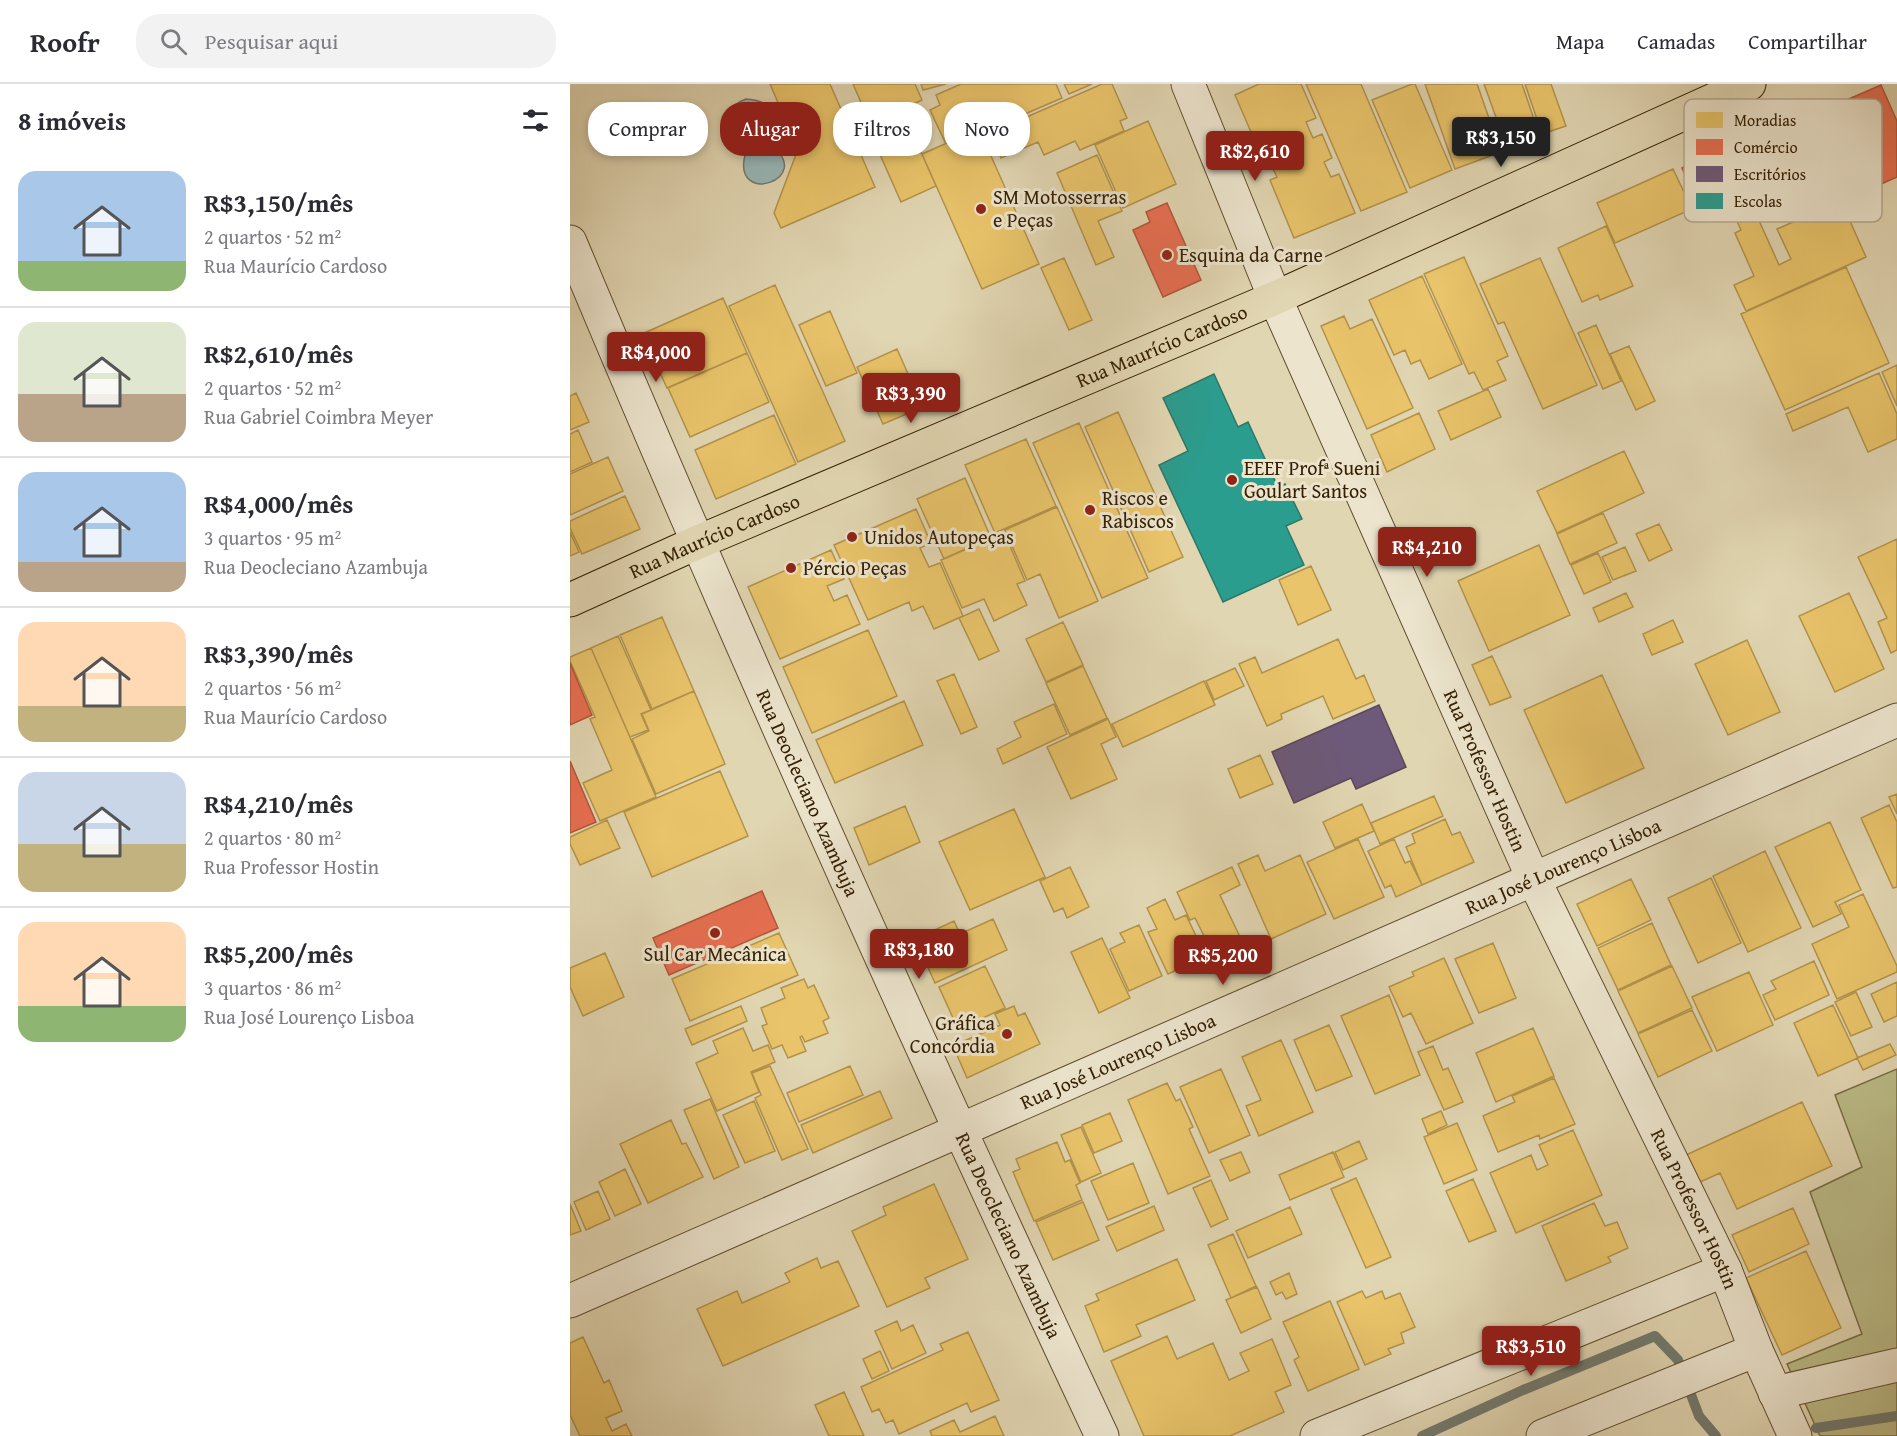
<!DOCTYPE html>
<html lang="pt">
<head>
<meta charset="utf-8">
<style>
  :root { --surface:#fff; --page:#f2f2f3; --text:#2b2b33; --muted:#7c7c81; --line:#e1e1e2; --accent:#8f2418 }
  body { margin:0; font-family:"Gentium Book Plus",serif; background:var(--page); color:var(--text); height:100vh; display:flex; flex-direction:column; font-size:22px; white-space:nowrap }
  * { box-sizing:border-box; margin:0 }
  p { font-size:20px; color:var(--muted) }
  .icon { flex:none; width:33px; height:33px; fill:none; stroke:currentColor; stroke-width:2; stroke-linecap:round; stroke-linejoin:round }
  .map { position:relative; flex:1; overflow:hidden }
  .details { display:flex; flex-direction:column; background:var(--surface); width:570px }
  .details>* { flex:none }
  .banner { position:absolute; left:18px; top:18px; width:570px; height:54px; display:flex; gap:12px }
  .price { position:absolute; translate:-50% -51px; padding:0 14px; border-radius:6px; background:var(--accent); color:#fff; font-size:20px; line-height:39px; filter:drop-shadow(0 2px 3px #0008) }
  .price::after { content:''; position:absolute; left:50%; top:36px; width:18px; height:14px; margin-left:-9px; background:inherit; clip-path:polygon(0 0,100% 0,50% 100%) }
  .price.on { background:#222; color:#fff }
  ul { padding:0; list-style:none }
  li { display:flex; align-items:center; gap:18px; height:150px; padding:0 18px }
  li+li { border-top:2px solid var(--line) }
  li span { display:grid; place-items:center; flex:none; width:168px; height:120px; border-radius:18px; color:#555 }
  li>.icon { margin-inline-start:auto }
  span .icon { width:72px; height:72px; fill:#fffc; stroke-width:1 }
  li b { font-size:26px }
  h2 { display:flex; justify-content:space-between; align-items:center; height:72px; padding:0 18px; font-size:26px }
  .pill { padding:0 21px; border-radius:24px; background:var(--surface); box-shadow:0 3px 9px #0003; font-size:21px; line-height:54px }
  .pill.on { background:var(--accent); color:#fff }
  header { display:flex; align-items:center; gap:36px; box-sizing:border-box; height:84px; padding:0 30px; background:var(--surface); border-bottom:2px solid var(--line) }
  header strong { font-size:28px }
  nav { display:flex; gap:33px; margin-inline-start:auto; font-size:21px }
  .search { width:420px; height:54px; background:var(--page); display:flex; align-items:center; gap:15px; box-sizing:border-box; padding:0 21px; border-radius:24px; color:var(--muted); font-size:22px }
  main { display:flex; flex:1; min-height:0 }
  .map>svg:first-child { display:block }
  .green { fill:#bbbb87; stroke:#786e45; stroke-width:1.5 }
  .water { fill:#99b6b7; stroke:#717a6f; stroke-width:1.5 }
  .homes { fill:#e9c46a; stroke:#b3934b; stroke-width:1.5 }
  .shops { fill:#e76f51; stroke:#b2573a; stroke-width:1.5 }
  .offices { fill:#6d597a; stroke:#5c4856; stroke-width:1.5 }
  .schools { fill:#2a9d8f; stroke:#2d7865; stroke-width:1.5 }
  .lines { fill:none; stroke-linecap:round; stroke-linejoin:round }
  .stream { stroke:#717a6f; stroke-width:10 }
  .minor-casing { stroke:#604e2f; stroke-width:35 }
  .major-casing { stroke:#352003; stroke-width:35 }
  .minor { stroke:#ece4cd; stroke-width:33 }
  .major { stroke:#e1d6b2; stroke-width:33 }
  .poi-dot { fill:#8f2418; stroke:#ece4cd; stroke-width:2 }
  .labels { text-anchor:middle; stroke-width:6; stroke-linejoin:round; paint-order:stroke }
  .poi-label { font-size:20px; fill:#352003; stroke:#ece4cd; text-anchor:start }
  .street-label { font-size:20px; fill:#352003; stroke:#ece4cd }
  .key { fill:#ece4cd; stroke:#b5a990; stroke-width:1.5 }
  .key-label { font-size:16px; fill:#352003 }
</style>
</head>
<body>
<header>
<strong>Roofr</strong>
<div class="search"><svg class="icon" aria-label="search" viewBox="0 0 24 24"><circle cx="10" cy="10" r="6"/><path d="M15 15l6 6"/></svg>Pesquisar aqui</div>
<nav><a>Mapa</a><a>Camadas</a><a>Compartilhar</a></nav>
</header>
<main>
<section class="details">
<h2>8 imóveis<svg class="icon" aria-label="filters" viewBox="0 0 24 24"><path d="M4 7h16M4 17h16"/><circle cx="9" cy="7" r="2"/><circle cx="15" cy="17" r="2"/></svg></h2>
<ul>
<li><span style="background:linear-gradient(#a9c7e8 75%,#8fb573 0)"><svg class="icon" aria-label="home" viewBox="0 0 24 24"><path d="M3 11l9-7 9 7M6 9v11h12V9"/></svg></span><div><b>R$3,150/mês</b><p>2 quartos · 52 m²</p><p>Rua Maurício Cardoso</p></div></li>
<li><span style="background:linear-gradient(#dfe7d0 60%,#b9a48a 0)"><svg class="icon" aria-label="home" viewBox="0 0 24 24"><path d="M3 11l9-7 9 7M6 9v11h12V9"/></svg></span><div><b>R$2,610/mês</b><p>2 quartos · 52 m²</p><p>Rua Gabriel Coimbra Meyer</p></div></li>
<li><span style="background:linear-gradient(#a9c7e8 75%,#b9a48a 0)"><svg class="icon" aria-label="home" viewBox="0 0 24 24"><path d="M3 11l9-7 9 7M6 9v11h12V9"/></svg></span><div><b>R$4,000/mês</b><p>3 quartos · 95 m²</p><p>Rua Deocleciano Azambuja</p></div></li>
<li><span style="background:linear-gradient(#ffd9b3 70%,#c2b280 0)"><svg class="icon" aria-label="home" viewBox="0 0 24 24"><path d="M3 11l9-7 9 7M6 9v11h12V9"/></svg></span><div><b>R$3,390/mês</b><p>2 quartos · 56 m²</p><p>Rua Maurício Cardoso</p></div></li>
<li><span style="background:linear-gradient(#c9d6e8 60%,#c2b280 0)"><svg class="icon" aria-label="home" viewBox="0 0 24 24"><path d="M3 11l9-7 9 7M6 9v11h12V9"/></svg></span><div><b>R$4,210/mês</b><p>2 quartos · 80 m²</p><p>Rua Professor Hostin</p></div></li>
<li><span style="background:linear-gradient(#ffd9b3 70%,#8fb573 0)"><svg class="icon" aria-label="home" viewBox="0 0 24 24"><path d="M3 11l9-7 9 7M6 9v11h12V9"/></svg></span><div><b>R$5,200/mês</b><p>3 quartos · 86 m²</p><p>Rua José Lourenço Lisboa</p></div></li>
</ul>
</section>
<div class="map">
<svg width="1327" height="1352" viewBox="0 0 1327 1352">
  <rect width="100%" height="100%" fill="#e1d6b2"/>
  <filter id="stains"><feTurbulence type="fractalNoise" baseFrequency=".00333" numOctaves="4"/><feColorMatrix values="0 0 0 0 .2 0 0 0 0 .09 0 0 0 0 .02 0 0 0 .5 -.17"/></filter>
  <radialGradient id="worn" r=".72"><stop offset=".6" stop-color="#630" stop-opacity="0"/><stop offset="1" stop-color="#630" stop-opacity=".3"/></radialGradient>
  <path class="green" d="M1327,985V1352H1250L1217,1280L1292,1250L1240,1108L1292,1083L1265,1011Z"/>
  <path class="water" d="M176,15C203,16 221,38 202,62C245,95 162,123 175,71C147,59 147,26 176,15Z"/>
  <path class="homes" d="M200,0H260L305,103L211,144L204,129L228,65Z
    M283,0H345L352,16L300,39Z
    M351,0H376L353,6Z
    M391,0H486L492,14L441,36L436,23L416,32L418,39L375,58L360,26L370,21L366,11Z
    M494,0H522L499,10Z
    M532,0H542L557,34L550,37L554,47L510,66L505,57L474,71L468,58L431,74L420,49Z
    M689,0H731L746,34L736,38L743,54L752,50L762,74L754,78L761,93L769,90L785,129L724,154L700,96L707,93L701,81L696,83L665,11Z
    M736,0H791L837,108L791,127Z
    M842,0H845L882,86L840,104L802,16Z
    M855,0H907L931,68L885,85Z
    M914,0H952L970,53L937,64Z
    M955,0H981L996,42L972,50Z
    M332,25L366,102L331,118L297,41Z
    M578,37L606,100L553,124L525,61Z
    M409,45L469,180L412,205L352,70Z
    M527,71L552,127L528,137L544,173L526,181L487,89Z
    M1103,85L1122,125L1045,159L1027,119Z
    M1178,112L1209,181L1221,175L1207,145L1271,117L1296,173L1176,227L1164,201L1184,192L1165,149L1171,146L1159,120Z
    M1036,142L1063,202L1030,216L1028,211L1012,218L988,164Z
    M894,173L938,272L927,277L936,296L913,306L904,288L899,290L854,190Z
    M494,174L522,236L499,246L471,184Z
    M970,174L1027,301L973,325L934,238L928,240L910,200Z
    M1276,183L1319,279L1215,326L1171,230Z
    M852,192L892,280L859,295L850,276L841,280L835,266L824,271L799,216Z
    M205,201L275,357L228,378L159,222Z
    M153,214L177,269L97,304L72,250Z
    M260,227L287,289L256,302L229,241Z
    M774,232L780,245L802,235L843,324L797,345L751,242Z
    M1026,241L1051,297L1033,305L1008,249Z
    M1059,262L1085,317L1066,326L1040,270Z
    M327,265L339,292L325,297L327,301L341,295L353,323L313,340L287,283Z
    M177,269L199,318L120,353L98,304Z
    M1327,281V322L1312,288Z
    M1309,289L1327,330V355L1298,368L1278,323L1223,347L1216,330Z
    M918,305L931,333L881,356L868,327Z
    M6,309L19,338L0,346V312Z
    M548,328L613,473L579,488L515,343Z
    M849,329L865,365L817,388L801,351Z
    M204,331L226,380L146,415L125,366Z
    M509,339L578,494L532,514L463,359Z
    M8,346L22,378L0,388V350Z
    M456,355L486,422L425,449L395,381Z
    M1054,367L1074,409L987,449L967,407Z
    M38,373L53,407L0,431V390Z
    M395,394L421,454L374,475L347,415Z
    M55,412L70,445L12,470L0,444V437Z
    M487,423L528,517L489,534L470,490L457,496L435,446Z
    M346,425L361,459L350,464L359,483L370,479L393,532L364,545L353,522L342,527L339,518L298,536L264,461Z
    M1033,429L1047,459L1000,480L987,450Z
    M1089,440L1102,466L1079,477L1066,450Z
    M0,448L9,468L0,472Z
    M434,448L455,497L447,500L457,521L424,537L414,515L392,524L371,476Z
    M1327,455V566L1321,569L1308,538L1317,534L1288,473Z
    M969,461L1000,531L919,567L888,497Z
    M1055,463L1066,487L1043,496L1032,473Z
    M261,466L274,495L257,502L264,517L277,511L290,540L210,575L178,503Z
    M1028,469L1041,498L1014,510L1001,481Z
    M741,482L761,526L728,541L709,496Z
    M1056,509L1063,523L1029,538L1023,524Z
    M1279,509L1314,585L1265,608L1229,532Z
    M409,525L429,567L409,576L389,534Z
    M92,533L124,607L82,625L50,551Z
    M1103,536L1113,558L1082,571L1073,550Z
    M493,538L513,581L476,598L456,555Z
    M298,546L327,612L242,649L213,583Z
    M48,552L81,626L71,630L78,646L60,653L21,564Z
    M768,555L786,595L794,591L805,617L763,635L753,612L711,630L712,635L697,642L669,580L685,573L692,589Z
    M1177,556L1210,628L1158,651L1125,580Z
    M21,564L86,713L30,737L13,699L42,686L20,635L25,633L0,577V573Z
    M922,572L941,613L920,621L902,581Z
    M513,582L537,634L500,651L476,599Z
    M665,584L674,602L644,616L636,597Z
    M384,590L407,643L391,650L367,597Z
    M1032,591L1074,684L996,719L954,626Z
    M634,597L645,621L553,663L542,640Z
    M124,607L155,680L86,710L62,655L79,647L72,630Z
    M334,617L353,661L265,699L246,656Z
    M484,620L497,650L433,680L427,665L451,653L444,638Z
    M538,635L546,653L531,660L547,695L501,715L477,663Z
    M690,671L703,700L670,714L658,685Z
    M150,687L178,752L82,793L54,728Z
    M1327,710V730L1319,713Z
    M864,712L873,732L810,760L801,739Z
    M792,720L804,747L765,764L753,738Z
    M1319,721L1327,738V803L1323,804L1291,734Z
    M335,722L350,758L299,781L284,744Z
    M444,725L475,793L400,826L369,758Z
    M875,735L882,751L890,748L904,778L852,801L836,763L845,759L842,750Z
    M37,736L50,764L10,781L0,760V753Z
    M1260,738L1291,806L1265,818L1271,830L1243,843L1205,763Z
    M788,755L814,813L764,835L737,778Z
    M824,755L835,779L840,777L852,801L826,813L821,801L815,804L798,767Z
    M1195,767L1231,844L1178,868L1143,792Z
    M688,771L695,787L730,771L756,830L701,855L668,780Z
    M500,783L519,823L497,834L493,824L484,828L470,797Z
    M662,783L670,801L650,811L680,874L646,890L634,864L639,862L625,834L620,836L607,808Z
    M1141,794L1171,859L1128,879L1098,814Z
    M1061,795L1081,836L1027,862L1007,820Z
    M1293,810L1327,882V888L1267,915L1242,860L1279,843L1269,821Z
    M595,815L605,836L616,831L636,873L598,890L578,848L587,845L577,824Z
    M423,835L437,866L365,899L345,855L384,837L390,850Z
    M1082,839L1101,881L1048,906L1028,864Z
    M569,841L592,892L559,907L540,865L555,858L550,849Z
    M209,849L228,891L120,937L102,895Z
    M532,854L560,914L529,929L501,868Z
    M923,859L946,914L909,929L885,875Z
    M35,869L54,913L13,932L0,903V884Z
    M874,874L903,939L856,960L841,929L833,933L819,903L844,892L842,888Z
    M1244,877L1259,911L1205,936L1193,911L1206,905L1201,897Z
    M415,882L435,924L388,945L369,903Z
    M1102,882L1122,924L1068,949L1048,907Z
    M1179,888L1203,941L1147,967L1122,913Z
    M234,895L238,904L244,901L259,934L253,937L258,949L235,958L232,952L230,953L236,967L218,974L212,961L202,965L192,942L197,940L191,924L215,914L211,904Z
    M1327,898V932L1314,938L1301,910Z
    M1286,908L1302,943L1281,952L1265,918Z
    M819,911L850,991L805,1010L771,932Z
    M1263,921L1288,974L1248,992L1224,939Z
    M171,922L177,937L122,961L115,945Z
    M444,922L448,932L455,929L470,960L397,994L383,962L430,941L425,930Z
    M1122,926L1142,967L1088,993L1068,950Z
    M759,941L782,992L746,1007L724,956Z
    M173,944L183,967L198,961L205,978L181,988L189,1008L147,1027L126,979L148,969L143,957Z
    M963,944L984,992L926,1018L906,969Z
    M711,956L743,1028L689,1052L676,1022L691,1016L672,973Z
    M1320,960L1326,971L1293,986L1287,974Z
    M863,962L873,986L878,984L893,1018L874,1026L848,968Z
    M200,982L238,1065L212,1076L185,1014L191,1011L182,989Z
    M280,982L293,1011L229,1038L217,1009Z
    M651,985L680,1051L639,1069L610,1003Z
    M984,994L1005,1040L970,1055L969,1051L928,1068L913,1032L945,1018L942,1012Z
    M597,999L606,1017L610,1015L623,1043L619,1045L640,1092L598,1110L558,1016Z
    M310,1007L322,1034L243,1069L231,1041Z
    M140,1015L169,1083L144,1095L114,1026Z
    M184,1017L205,1067L175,1079L153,1031Z
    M1232,1018L1262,1082L1167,1125L1150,1089L1128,1099L1116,1071Z
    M871,1027L877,1041L858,1050L852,1035Z
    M540,1029L552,1057L524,1069L512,1041Z
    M101,1036L112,1060L116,1059L133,1093L78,1119L50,1060Z
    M887,1039L907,1086L874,1100L854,1053Z
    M511,1043L531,1089L511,1098L491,1051Z
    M1003,1046L1032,1111L946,1149L920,1089L961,1071L967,1086L978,1081L969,1061Z
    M789,1057L797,1075L773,1086L765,1068Z
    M487,1058L495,1078L500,1076L510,1099L506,1101L512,1116L464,1137L443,1088L450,1085L446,1075Z
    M671,1068L680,1088L660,1097L650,1076Z
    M763,1068L774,1093L720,1116L709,1091Z
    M563,1079L579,1119L538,1136L521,1097Z
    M55,1085L71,1120L45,1132L29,1098Z
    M786,1094L821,1173L796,1184L761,1105Z
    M903,1095L926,1147L899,1158L876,1107Z
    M641,1096L658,1135L641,1143L623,1104Z
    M364,1100L398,1175L355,1194L360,1204L317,1223L282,1147L316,1131L313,1123Z
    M28,1107L40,1135L16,1146L4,1118Z
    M513,1118L529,1156L483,1176L466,1138Z
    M1024,1119L1035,1142L1047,1138L1058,1164L1038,1173L1041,1178L996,1197L972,1142Z
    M0,1120L11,1147L0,1151Z
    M584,1122L594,1146L547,1167L536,1143Z
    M720,1123L732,1150L678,1174L666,1147Z
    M1223,1124L1239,1160L1179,1188L1162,1151Z
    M663,1150L686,1202L661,1214L638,1161Z
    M1236,1167L1271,1244L1212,1271L1176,1194Z
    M247,1174L251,1184L268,1177L289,1222L153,1282L127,1225L167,1207L172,1219L220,1198L215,1189Z
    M607,1175L625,1216L566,1241L571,1252L534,1268L515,1222L529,1216L526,1210Z
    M719,1189L727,1210L716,1215L712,1208L706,1211L700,1198Z
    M687,1203L701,1235L671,1249L656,1216Z
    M792,1207L796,1214L812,1207L815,1215L830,1209L845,1243L831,1249L834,1259L818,1265L821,1270L795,1281L767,1218Z
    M760,1217L789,1285L738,1307L724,1276L729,1273L713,1238Z
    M327,1237L331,1247L343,1241L356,1269L322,1285L305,1247Z
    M398,1248L429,1316L401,1328L397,1319L329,1350L323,1336L316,1339L309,1325L302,1328L291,1303L373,1266L370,1260Z
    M597,1252L607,1275L643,1259L659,1296L679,1287L670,1269L702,1255L721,1301L705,1308L714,1328L660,1352H574L541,1277Z
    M13,1253L34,1299L39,1296L52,1327L36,1334L42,1347L56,1340L62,1352H10L0,1331V1259Z
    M310,1267L319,1287L302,1295L293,1275Z
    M274,1308L294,1352H259L245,1321Z
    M425,1332L434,1352H362L360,1347L384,1336L390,1348Z"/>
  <path class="shops" d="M1311,1L1327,37V93L1280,114L1242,31Z
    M1160,62L1181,109L1132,130L1112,84Z
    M597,119L631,196L593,213L563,146L580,138L576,128Z
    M0,579L22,631L0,641Z
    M0,677L26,738L0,749Z
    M192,807L208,844L99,891L83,854Z"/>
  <path class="offices" d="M809,621L836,683L786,705L781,694L724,719L702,668Z"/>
  <path class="schools" d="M644,290L668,343L678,338L708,403L715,400L732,435L716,442L734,481L653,518L589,381L618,367L593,314Z"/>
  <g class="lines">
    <path class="stream" d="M1246,1344L1327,1332
      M852,1352L953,1306L1085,1252L1108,1276L1129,1332L1146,1352"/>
    <defs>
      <g id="minor">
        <path id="s1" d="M618,0L705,214L963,794L1155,1186L1186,1266L1225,1352"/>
        <path id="s2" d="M0,158C168,560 347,958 532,1352"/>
        <path id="s3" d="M0,1217L1327,636"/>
        <path d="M1205,1309L1327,1281"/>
        <path d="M747,1352L1155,1186"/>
        <path d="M973,1352L1186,1266"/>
      </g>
      <g id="major">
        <path id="s4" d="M0,516L126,459L705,214L1179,0"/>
      </g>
    </defs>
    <use href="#minor" class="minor-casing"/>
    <use href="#major" class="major-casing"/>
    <use href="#minor" class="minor"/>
    <use href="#major" class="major"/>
  </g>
  <g class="poi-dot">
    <circle cx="411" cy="125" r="6"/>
    <circle cx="597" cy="171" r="6"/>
    <circle cx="662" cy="396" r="6"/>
    <circle cx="520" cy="426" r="6"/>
    <circle cx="282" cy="453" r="6"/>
    <circle cx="221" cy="484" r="6"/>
    <circle cx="145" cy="849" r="6"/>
    <circle cx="437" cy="950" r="6"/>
  </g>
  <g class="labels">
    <g class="poi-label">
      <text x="423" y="120">SM Motosserras<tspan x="423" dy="23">e Peças</tspan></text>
      <text x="609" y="178">Esquina da Carne</text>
      <text x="674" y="391">EEEF Profª Sueni<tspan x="674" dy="23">Goulart Santos</tspan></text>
      <text x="532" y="421">Riscos e<tspan x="532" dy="23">Rabiscos</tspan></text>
      <text x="294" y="460">Unidos Autopeças</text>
      <text x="233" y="491">Pércio Peças</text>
      <text x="145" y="877" text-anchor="middle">Sul Car Mecânica</text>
      <text x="425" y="946" text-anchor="end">Gráfica<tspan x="425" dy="23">Concórdia</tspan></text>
    </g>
    <g class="street-label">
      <text dy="7" stroke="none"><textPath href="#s4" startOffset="644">Rua Maurício Cardoso</textPath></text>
      <text dy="7" stroke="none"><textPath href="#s4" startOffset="158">Rua Maurício Cardoso</textPath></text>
      <text dy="7" stroke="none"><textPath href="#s1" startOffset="748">Rua Professor Hostin</textPath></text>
      <text dy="7" stroke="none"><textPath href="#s2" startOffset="600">Rua Deocleciano Azambuja</textPath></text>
      <text dy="7" stroke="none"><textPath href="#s3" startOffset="1084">Rua José Lourenço Lisboa</textPath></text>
      <text dy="7" stroke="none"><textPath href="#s3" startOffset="598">Rua José Lourenço Lisboa</textPath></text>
      <text dy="7" stroke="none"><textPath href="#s1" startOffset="1234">Rua Professor Hostin</textPath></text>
      <text dy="7" stroke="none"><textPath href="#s2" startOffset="1086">Rua Deocleciano Azambuja</textPath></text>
    </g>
  </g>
  <rect x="1114" y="15" width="198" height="123" rx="9" class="key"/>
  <rect x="1126" y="28" width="27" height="16" fill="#e9c46a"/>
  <rect x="1126" y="55" width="27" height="16" fill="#e76f51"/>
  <rect x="1126" y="82" width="27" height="16" fill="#6d597a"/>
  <rect x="1126" y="109" width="27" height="16" fill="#2a9d8f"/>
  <g class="key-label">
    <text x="1164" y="42">Moradias</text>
    <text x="1164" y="69">Comércio</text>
    <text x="1164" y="96">Escritórios</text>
    <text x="1164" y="123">Escolas</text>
  </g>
  <rect width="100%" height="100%" filter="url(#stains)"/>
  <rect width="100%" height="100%" fill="url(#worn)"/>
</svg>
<b class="price on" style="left:931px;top:84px">R$3,150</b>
<b class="price" style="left:685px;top:98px">R$2,610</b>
<b class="price" style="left:86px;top:299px">R$4,000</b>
<b class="price" style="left:341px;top:340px">R$3,390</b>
<b class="price" style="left:857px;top:494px">R$4,210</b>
<b class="price" style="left:349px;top:896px">R$3,180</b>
<b class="price" style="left:653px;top:902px">R$5,200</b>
<b class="price" style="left:961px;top:1293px">R$3,510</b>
<div class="banner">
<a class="pill">Comprar</a>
<a class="pill on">Alugar</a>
<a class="pill">Filtros</a>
<a class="pill">Novo</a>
</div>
</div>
</main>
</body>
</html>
